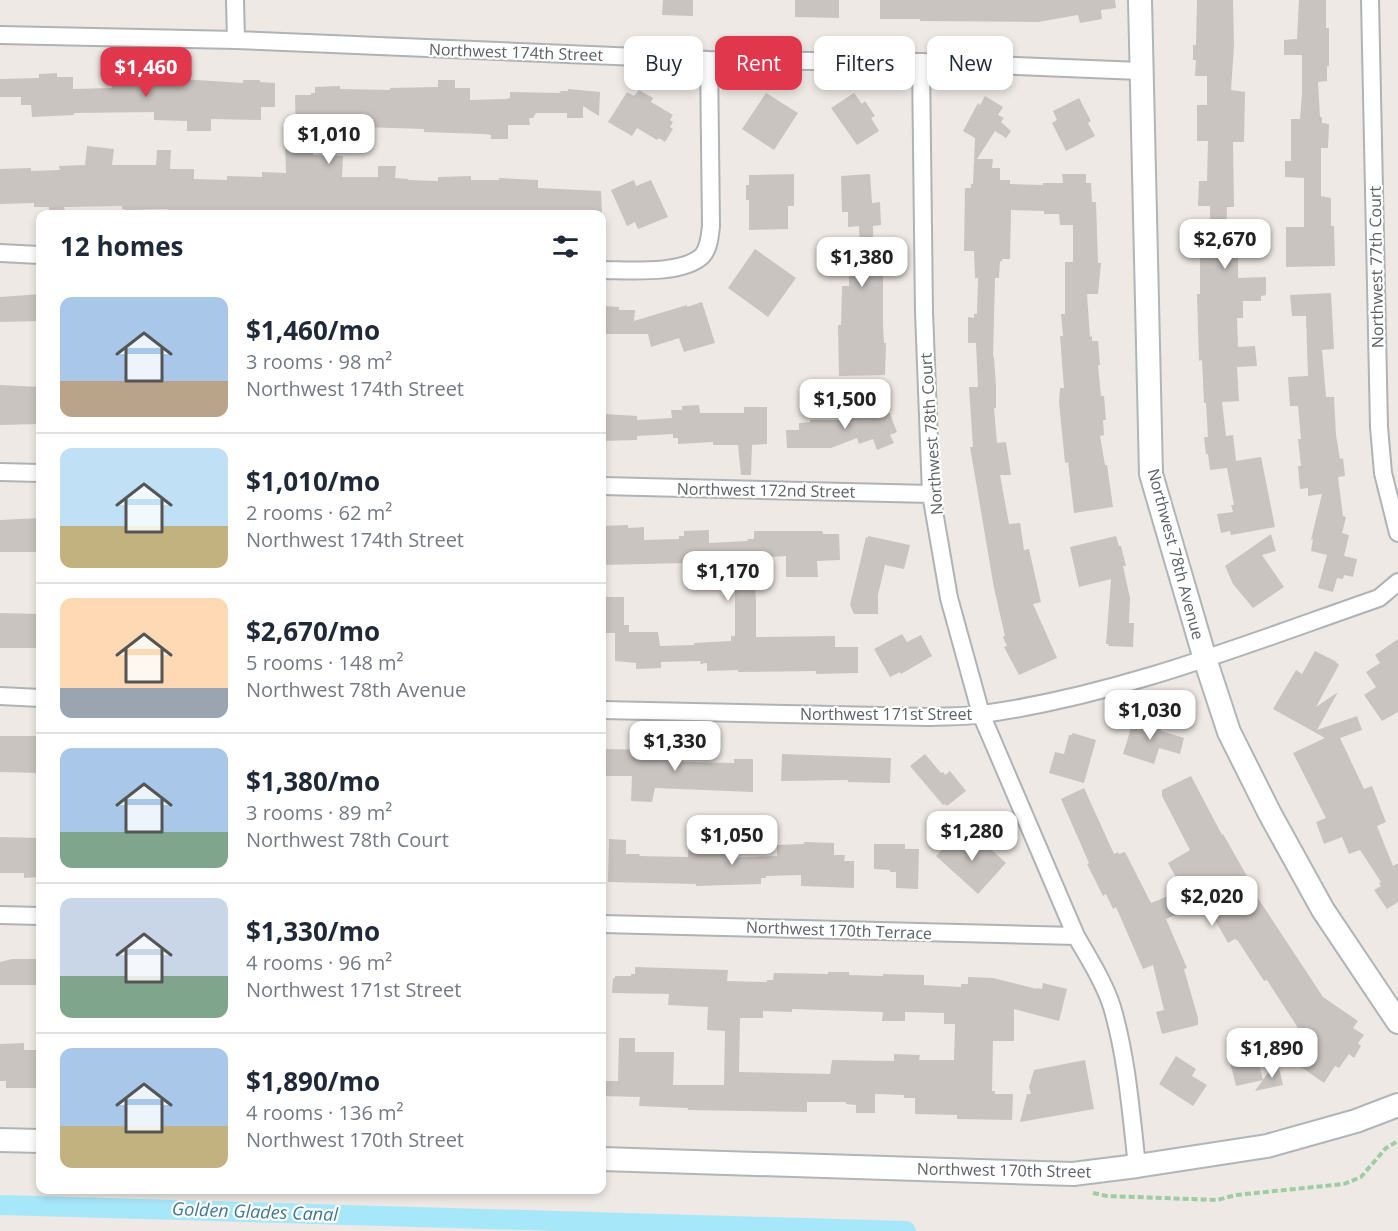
<!DOCTYPE html>
<html lang="en">
<head>
<meta charset="utf-8">
<style>
  :root { --surface:#fff; --page:#f2f2f3; --text:#1f2937; --muted:#747a83; --line:#e0e1e3; --accent:#e0374d }
  body { margin:0; font-family:"Open Sans",sans-serif; background:var(--page); color:var(--text); height:100vh; display:flex; flex-direction:column; font-size:22px; white-space:nowrap }
  * { box-sizing:border-box; margin:0 }
  p { font-size:20px; color:var(--muted) }
  .icon { flex:none; width:33px; height:33px; fill:none; stroke:currentColor; stroke-width:2; stroke-linecap:round; stroke-linejoin:round }
  .map { position:relative; flex:1; overflow:hidden }
  .details { position:absolute; left:36px; top:210px; width:570px; height:984px; display:flex; flex-direction:column; background:var(--surface); border-radius:12px; box-shadow:0 3px 9px #0003 }
  .details>* { flex:none }
  .banner { position:absolute; left:624px; top:36px; width:570px; height:54px; display:flex; gap:12px }
  .price { position:absolute; translate:-50% -51px; padding:0 14px; border-radius:12px; background:#fff; color:#222; font-size:20px; line-height:39px; filter:drop-shadow(0 2px 3px #0008) }
  .price::after { content:''; position:absolute; left:50%; top:36px; width:18px; height:14px; margin-left:-9px; background:inherit; clip-path:polygon(0 0,100% 0,50% 100%) }
  .price.active { background:var(--accent); color:#fff }
  ul { padding:0; list-style:none }
  li { display:flex; align-items:center; gap:18px; height:150px; padding:0 24px }
  li+li { border-top:2px solid var(--line) }
  li span { display:grid; place-items:center; flex:none; width:168px; height:120px; border-radius:12px; color:#555 }
  li>.icon { margin-inline-start:auto }
  span .icon { width:72px; height:72px; fill:#fffc; stroke-width:1 }
  li b { font-size:26px }
  h2 { display:flex; justify-content:space-between; align-items:center; height:72px; padding:0 24px; font-size:26px }
  .pill { padding:0 21px; border-radius:12px; background:var(--surface); box-shadow:0 3px 9px #0003; font-size:21px; line-height:54px }
  .pill.active { background:var(--accent); color:#fff }
  .map>svg:first-child { display:block }
  .lines { fill:none; stroke-linecap:round; stroke-linejoin:round }
  .canal { stroke:#a7e7fa; stroke-width:20 }
  .building { fill:#c9c4c0; fill-rule:evenodd }
  .street-casing { stroke:#afb3b6; stroke-width:20 }
  .secondary-casing { stroke:#b0b5b8; stroke-width:26 }
  .path { stroke:#9fcca3; stroke-width:4; stroke-dasharray:6 3; stroke-linecap:butt }
  .street { stroke:#fff; stroke-width:16 }
  .secondary { stroke:#fff; stroke-width:22 }
  .labels { text-anchor:middle; stroke-width:4.5; stroke-linejoin:round; paint-order:stroke }
  .street-label { font-size:16px; fill:#5c6164; stroke:#fff }
  .water-label { font-size:18px; font-style:italic; fill:#3c7892; stroke:#fff }
</style>
</head>
<body>
<div class="map">
<svg width="1398" height="1231" viewBox="0 0 1398 1231">
  <rect width="100%" height="100%" fill="#eee9e4"/>
  <g class="lines">
    <path class="canal" d="M0,1205L906,1231"/>
  </g>
  <path class="building" d="M663,0H693V16L662,15Z
    M795,0H839V18L795,17Z
    M880,0H1115L1116,8L1101,10L1102,19L1080,23L1078,15L1038,22L920,21V19H880Z
    M1197,0H1233L1234,46L1231,90L1245,92L1244,142H1233L1234,207H1227L1226,237H1238V278L1266,277V295L1261,296V301H1243V318H1237L1238,347L1255,346L1257,366L1237,367L1239,401L1222,402L1226,436L1233,435L1236,461L1261,457L1275,527L1231,535L1230,531L1221,533L1217,514L1233,512L1231,505H1234L1227,468L1210,470L1208,454H1206L1204,437H1208L1206,403H1204L1202,360L1199,361L1197,294H1200V248H1210V206H1198L1199,181H1207L1208,141H1197V105H1207V76H1195L1196,60H1193V45H1196Z
    M1299,0H1326V28H1329V66H1327V81L1318,82L1320,117H1322V123L1329,124L1328,148H1321V196L1331,198V226H1334L1335,266L1286,267V227H1304V178L1285,177V161H1291V119H1300L1302,94V55H1284V40L1297,39Z
    M57,73V77H73V89L112,88V86L116,85V79L182,78V79L243,83V80H260V82L275,83V107H261V120L211,119V131H187V121L154,120V112L74,113V115L32,117L31,105H21V97H0V79L39,78V74Z
    M438,80H455V88H470V100L506,99L510,98V92L561,93L559,91H568V89L600,92L599,116L583,106V118H567V113H536L533,118H529L530,125H508V139H491V135L484,134L424,132V129L363,127V125L312,127L313,155L343,156L342,177H378V166H396L395,178L408,179V180L438,181V177L471,176V180H499V178L538,180V188L601,191L602,214H313L314,211H277V214L198,212V214H182V212L168,211V209L127,210L122,209V206L64,207L65,212H49V207H34V203L0,204V169L31,168V171L60,170L59,166L85,165L87,146L114,149L112,165H156L157,150H171L170,169H194V179L227,180V176L262,177V172L286,173L285,139H296L295,95H311V93H315V87L340,86V89L390,90V88L438,87Z
    M639,90L653,98L651,102L673,115L670,120L673,122L670,127L673,129L665,142L659,138L657,140L637,128L632,136L608,122L627,92L634,96Z
    M766,93L798,113L774,150L742,129Z
    M854,93L862,104L865,101L875,116L871,118L879,131L857,145L831,108Z
    M985,96L1003,107L998,115L1004,118L1001,122L1011,131L1006,138L995,131L977,159H993L992,168H1000V180H1010V184L1043,185V183H1063L1062,174H1086V183H1091L1092,202H1096L1098,263H1101L1098,294H1087L1090,337L1092,336V341H1098L1100,365H1098L1101,396H1104L1106,420H1103L1104,435L1100,436L1105,465H1107L1113,507L1074,513L1068,462L1065,463L1059,402L1060,388H1064L1060,336H1063L1061,314H1065V262H1073V225H1060L1059,214H1044V211L1011,210L1010,259H1002V262L1000,261L999,278H995L993,357H994L996,387V408H994L997,443L1006,442L1011,475H1000L1009,524L1020,523L1024,550L1029,549L1041,602L1033,604L1057,658L1019,675L1004,647L1007,646L1003,637L1005,636L994,588L970,447H973L969,387H978L976,343H968V317L974,318V314H977L978,278H975L974,251H964L965,188H971V184H973L975,138L963,131L978,103L980,105Z
    M1079,98L1091,121L1088,123L1095,136L1066,151L1052,123L1057,120L1053,111Z
    M794,174V206H788V229L749,230V200H746V185H749V175Z
    M870,174L872,203L880,202L881,225L873,226L874,270H876V274H883V324L884,343H886L885,375L839,376L838,325H841L842,286H849V269L857,268V255L860,254L859,226L848,227V212H842L841,176Z
    M634,180L636,186L651,180L668,217L638,229L635,222L627,226L611,190Z
    M755,249L796,278L768,317L728,288Z
    M1331,293L1334,349L1322,350L1326,397H1334L1336,435L1340,459L1343,458L1345,476L1338,477L1343,516L1346,517L1342,533L1349,535L1344,556L1357,559L1353,577L1344,575L1343,579L1337,578L1333,592L1318,588L1327,555L1311,551L1313,539L1311,540L1322,494L1308,496V488L1300,489L1298,466H1301L1298,439H1301L1298,406H1290L1288,377L1308,376L1306,316H1292L1290,295Z
    M40,294V321L0,322V297Z
    M702,302L715,343L684,352L679,338L651,347L648,334H602V309H604V306L619,307V310H635L634,321L687,305V307Z
    M0,385L40,387V424L0,425Z
    M879,403L881,409L885,407L886,410L888,409L897,432L890,435L894,443L877,450L873,439L859,444L857,438L831,448H787L786,430H799V423L810,422V420H839Z
    M699,405L700,413H744V407H767V444L752,445L751,475H741L738,445H713V442L678,444V438H673V434L637,436V440L602,441V421H605V414L637,416V420L672,418L671,410H682V406Z
    M40,518V552H0V520Z
    M628,525V528L644,527V540L679,539V536H684V531L709,530V543L748,541L747,539H754V531H822L823,534H839L840,560L817,561L818,577H786V556L753,558L756,600V637L835,636V647H858V673L816,674V671L738,672V670L707,671V663L700,664L701,661L661,662V668L636,669V663L615,661V633H605L604,597H624V625H629V632H658L660,646L694,645V643L731,641V636H735V584H731L728,562L602,565V526Z
    M1271,534L1276,551L1262,555L1284,587L1253,608L1233,584L1225,566Z
    M868,536L910,545L904,569L885,565L878,595V614H854L850,605L866,537L868,538Z
    M1116,536L1119,546H1121L1126,566H1123L1130,598L1129,623H1134L1133,647L1108,646L1109,644H1106L1111,579L1079,587L1070,547Z
    M0,613L40,614V648H0Z
    M902,634L907,642L921,635L932,656L901,674L900,672L890,677L874,649Z
    M1398,639V712L1382,721L1364,695L1376,687L1366,672L1380,663L1375,655Z
    M1315,651L1335,661L1339,665L1316,707L1338,692L1317,730L1357,716L1362,730L1340,738L1364,789L1372,786L1386,822L1377,826L1393,866L1398,863V902L1387,909L1374,890L1381,886L1379,883L1381,882L1360,850L1349,854L1342,837L1324,844L1316,822L1326,818L1293,753L1325,738L1273,709L1296,670L1302,674Z
    M1135,715L1159,722L1157,728L1161,729V731L1184,738L1180,754L1159,748L1154,764L1123,754Z
    M1073,733L1096,740L1084,783L1049,773L1055,752L1064,754L1069,735H1072Z
    M0,736H40V773L0,772Z
    M651,748L683,751V762L734,763V759H753V792L655,788L652,802L631,801L632,776H602V749L651,750Z
    M782,754L891,758L890,783L848,782V780L781,781Z
    M925,754L941,773L943,772L945,775L950,771L966,791L947,806L945,804L943,805L910,766Z
    M1191,776L1222,835L1223,834L1252,885L1250,886L1323,997L1358,1021L1353,1028L1364,1035L1358,1043L1361,1046L1354,1058L1349,1054L1339,1068L1335,1066L1324,1083L1281,1053L1298,1028L1267,980L1264,981L1238,941L1235,939L1228,943L1205,902L1166,919L1187,968L1184,969L1198,1018V1025L1162,1034L1156,1012L1164,1010L1153,965L1143,969L1116,907L1113,909L1106,894L1103,896L1087,864L1089,863L1061,799L1084,788L1114,854L1118,852L1119,854L1125,852L1151,903L1183,890L1168,863L1190,850L1162,796V790Z
    M971,831L1006,863L978,894L936,856L947,845L951,848L959,838L962,841Z
    M0,837L40,838V877L24,878V873H0Z
    M609,839L626,840V854H640L639,856L688,857L689,840L730,841L729,858L777,856V845L804,844V842L834,843V855H845L844,861H854V888L801,886V875L766,876V878H761V884L696,886V884L608,882Z
    M874,844H905V849H919L918,889L896,888V872H890V870L874,869Z
    M12,959H40V985H0V962Z
    M635,967L728,970L727,981L767,982V980H773L774,973L828,974V972H849V975L883,976V974L924,975V985L961,987V984H968V977L993,978L1037,989V988L1042,989L1043,983L1067,989L1059,1021L1014,1009V1041H993L992,1091H995V1094H1013L1012,1120L957,1119V1115L915,1114V1098H904V1095L875,1094V1113H856V1105L846,1104V1102H807V1112L688,1110V1108L639,1106L640,1097L602,1096V1081H618L619,1038H635V1052H674L673,1085H724L725,1031L707,1030L708,1007L668,1005L669,994L612,993L613,978H615V976H631V974H635ZM792,1009L883,1012L882,1021H905V1012L944,1013V1024H955L954,1060H919L920,1055L894,1054V1061L832,1060L830,1074L739,1072L740,1018H763V1011L792,1012Z
    M24,1043V1050H40V1088H6V1081H0V1044Z
    M1256,1052L1263,1080L1236,1086L1229,1058Z
    M1176,1056L1196,1069L1192,1076L1207,1085L1193,1106L1159,1084Z
    M1085,1060L1094,1109L1020,1122L1027,1094H1031L1029,1087L1034,1070Z
    M1277,1060L1283,1085L1255,1091Z"/>
  <g class="lines">
    <defs>
      <path id="street" d="M235,0L236,40
        M1370,0L1379,427L1383,473L1398,533
        M0,35L236,40L709,60L921,62L1140,71
        M921,62L924,312L931,494L949,598L981,714L1076,936C1089,959 1104,982 1112,1007C1127,1058 1131,1113 1137,1166
        M0,253L40,255
        M602,270C627,270 682,275 702,256C709,249 710,235 711,226L709,60
        M0,472L40,473
        M602,486L931,494
        M0,696L40,698
        M602,710L928,717C946,716 965,717 983,714C1120,695 1249,643 1379,598L1398,582
        M0,915L40,916
        M602,924L1076,936"/>
      <path id="secondary" d="M1140,0L1151,474L1205,659L1229,732L1270,814L1323,910L1398,1022
        M0,1140L40,1141
        M602,1159L1073,1174L1137,1166L1267,1146L1356,1121L1398,1105"/>
    </defs>
    <use href="#street" class="street-casing"/>
    <use href="#secondary" class="secondary-casing"/>
    <path class="path" d="M1093,1193L1107,1196L1217,1200L1236,1195L1344,1184L1361,1177L1386,1148L1398,1141"/>
    <use href="#street" class="street"/>
    <use href="#secondary" class="secondary"/>
  </g>
  <g class="labels">
    <g class="street-label">
      <text transform="translate(516 52) rotate(2)" y="6">Northwest 174th Street</text>
      <text transform="translate(1376 267) rotate(-91)" y="6">Northwest 77th Court</text>
      <text transform="translate(931 434) rotate(-94)" y="6">Northwest 78th Court</text>
      <text transform="translate(766 490) rotate(1)" y="6">Northwest 172nd Street</text>
      <text transform="translate(1176 554) rotate(75)" y="6">Northwest 78th Avenue</text>
      <text x="886" y="720">Northwest 171st Street</text>
      <text transform="translate(839 930) rotate(2)" y="6">Northwest 170th Terrace</text>
      <text transform="translate(1004 1170) rotate(1)" y="6">Northwest 170th Street</text>
    </g>
    <g class="water-label">
      <text transform="translate(255 1212) rotate(2)" y="6">Golden Glades Canal</text>
    </g>
  </g>
</svg>
<b class="price active" style="left:146px;top:98px">$1,460</b>
<b class="price" style="left:329px;top:165px">$1,010</b>
<b class="price" style="left:1225px;top:270px">$2,670</b>
<b class="price" style="left:862px;top:288px">$1,380</b>
<b class="price" style="left:845px;top:430px">$1,500</b>
<b class="price" style="left:728px;top:602px">$1,170</b>
<b class="price" style="left:1150px;top:741px">$1,030</b>
<b class="price" style="left:675px;top:772px">$1,330</b>
<b class="price" style="left:972px;top:862px">$1,280</b>
<b class="price" style="left:732px;top:866px">$1,050</b>
<b class="price" style="left:1212px;top:927px">$2,020</b>
<b class="price" style="left:1272px;top:1079px">$1,890</b>
<div class="banner">
<a class="pill">Buy</a>
<a class="pill active">Rent</a>
<a class="pill">Filters</a>
<a class="pill">New</a>
</div>
<section class="details">
<h2>12 homes<svg class="icon" aria-label="filters" viewBox="0 0 24 24"><path d="M4 7h16M4 17h16"/><circle cx="9" cy="7" r="2"/><circle cx="15" cy="17" r="2"/></svg></h2>
<ul>
<li><span style="background:linear-gradient(#a9c7e8 70%,#b9a48a 0)"><svg class="icon" aria-label="home" viewBox="0 0 24 24"><path d="M3 11l9-7 9 7M6 9v11h12V9"/></svg></span><div><b>$1,460/mo</b><p>3 rooms · 98 m²</p><p>Northwest 174th Street</p></div></li>
<li><span style="background:linear-gradient(#bfe0f5 65%,#c2b280 0)"><svg class="icon" aria-label="home" viewBox="0 0 24 24"><path d="M3 11l9-7 9 7M6 9v11h12V9"/></svg></span><div><b>$1,010/mo</b><p>2 rooms · 62 m²</p><p>Northwest 174th Street</p></div></li>
<li><span style="background:linear-gradient(#ffd9b3 75%,#9aa5b1 0)"><svg class="icon" aria-label="home" viewBox="0 0 24 24"><path d="M3 11l9-7 9 7M6 9v11h12V9"/></svg></span><div><b>$2,670/mo</b><p>5 rooms · 148 m²</p><p>Northwest 78th Avenue</p></div></li>
<li><span style="background:linear-gradient(#a9c7e8 70%,#7fa58c 0)"><svg class="icon" aria-label="home" viewBox="0 0 24 24"><path d="M3 11l9-7 9 7M6 9v11h12V9"/></svg></span><div><b>$1,380/mo</b><p>3 rooms · 89 m²</p><p>Northwest 78th Court</p></div></li>
<li><span style="background:linear-gradient(#c9d6e8 65%,#7fa58c 0)"><svg class="icon" aria-label="home" viewBox="0 0 24 24"><path d="M3 11l9-7 9 7M6 9v11h12V9"/></svg></span><div><b>$1,330/mo</b><p>4 rooms · 96 m²</p><p>Northwest 171st Street</p></div></li>
<li><span style="background:linear-gradient(#a9c7e8 65%,#c2b280 0)"><svg class="icon" aria-label="home" viewBox="0 0 24 24"><path d="M3 11l9-7 9 7M6 9v11h12V9"/></svg></span><div><b>$1,890/mo</b><p>4 rooms · 136 m²</p><p>Northwest 170th Street</p></div></li>
</ul>
</section>
</div>
</body>
</html>
